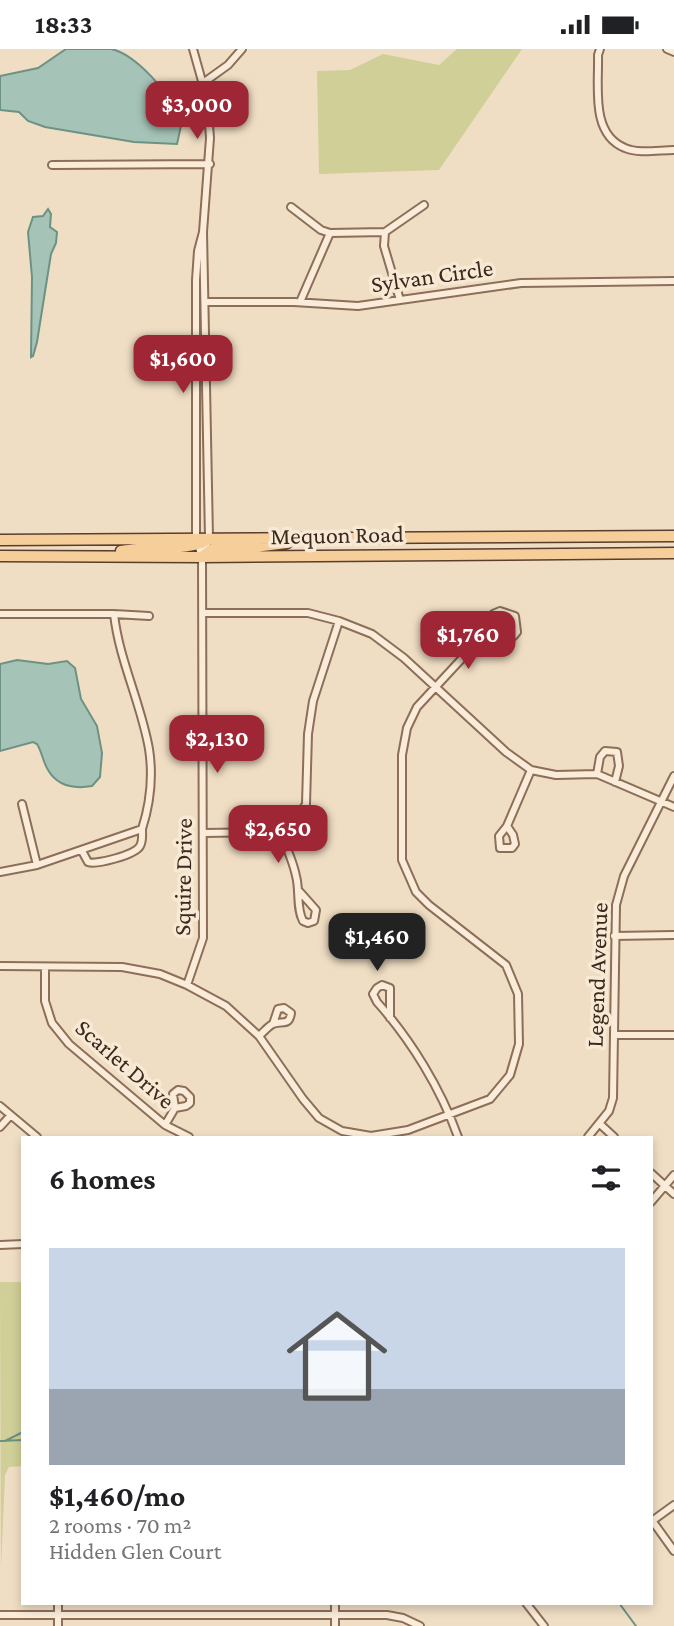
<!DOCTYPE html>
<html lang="en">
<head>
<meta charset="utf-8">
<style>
  :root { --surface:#fff; --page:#f2f2f2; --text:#202124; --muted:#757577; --accent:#9e2635 }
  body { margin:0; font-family:"Crimson Pro",serif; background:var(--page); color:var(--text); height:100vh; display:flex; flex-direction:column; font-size:26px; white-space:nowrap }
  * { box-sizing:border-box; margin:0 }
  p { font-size:23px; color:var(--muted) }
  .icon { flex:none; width:38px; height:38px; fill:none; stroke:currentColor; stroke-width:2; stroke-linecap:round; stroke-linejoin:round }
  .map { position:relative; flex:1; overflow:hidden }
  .drawer { position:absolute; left:21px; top:1087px; width:632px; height:469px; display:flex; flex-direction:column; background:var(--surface); border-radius:0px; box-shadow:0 4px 10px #0003 }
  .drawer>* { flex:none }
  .price { position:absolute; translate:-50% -60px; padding:0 16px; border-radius:14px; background:var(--accent); color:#fff; font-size:23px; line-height:46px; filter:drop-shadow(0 2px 4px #0008) }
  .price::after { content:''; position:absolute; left:50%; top:42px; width:21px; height:16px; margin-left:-10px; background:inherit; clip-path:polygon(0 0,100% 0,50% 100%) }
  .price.current { background:#222; color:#fff }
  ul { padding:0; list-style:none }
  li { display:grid; align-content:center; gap:14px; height:371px; padding:0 28px }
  li span { display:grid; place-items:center; height:217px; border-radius:0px; color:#555 }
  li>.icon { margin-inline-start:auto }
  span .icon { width:126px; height:126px; fill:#fffc; stroke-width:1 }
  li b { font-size:30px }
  h2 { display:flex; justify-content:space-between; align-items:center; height:84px; padding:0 28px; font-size:30px }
  .status { display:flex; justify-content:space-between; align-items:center; height:49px; padding:0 35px; background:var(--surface); direction:ltr }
  .status svg { height:19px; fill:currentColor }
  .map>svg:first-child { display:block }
  .green { fill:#cfcf97 }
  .water { fill:#a6c3b7; stroke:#6c9284; stroke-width:2 }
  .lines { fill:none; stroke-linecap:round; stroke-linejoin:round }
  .stream { stroke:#6c9284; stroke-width:2 }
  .street-casing { stroke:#8c6e59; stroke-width:10 }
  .primary-casing { stroke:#5a3d2d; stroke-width:13 }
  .street { stroke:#faecd8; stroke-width:6 }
  .primary { stroke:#f5ce9a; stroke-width:10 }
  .labels { text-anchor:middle; stroke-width:7; stroke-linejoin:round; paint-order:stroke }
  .street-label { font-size:24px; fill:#3b291e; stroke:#f7e9d4 }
</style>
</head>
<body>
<div class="status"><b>18:33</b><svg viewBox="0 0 49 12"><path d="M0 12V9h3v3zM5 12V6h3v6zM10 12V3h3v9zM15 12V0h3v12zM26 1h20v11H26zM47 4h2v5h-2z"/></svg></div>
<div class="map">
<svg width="674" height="1577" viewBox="0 0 674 1577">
  <rect width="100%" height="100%" fill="#f0dec4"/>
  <path class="green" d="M457,0H522L439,121L319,125L317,22L350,21L383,5L439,16Z
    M0,1233H23V1417L9,1418L5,1426L1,1519Z"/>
  <path class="water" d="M66,0C80,0 98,0 111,0C137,5 169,46 183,68L177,95L134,93L45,78L28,72L19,63L0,61V27L38,19Z
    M48,160L51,165L50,178L57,183L56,194L51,205L37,293L33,307L31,308L32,228L28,183L33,168L43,167Z
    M17,611L48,615L67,612L75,619L81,650L97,677L102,704L100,728L92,737C75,740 58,738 48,721C43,713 42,703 37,695L33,693L0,702V615Z"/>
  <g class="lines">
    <path class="stream" d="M0,1392L23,1391
      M5,1392L23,1383
      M619,1554L636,1577"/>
    <defs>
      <path id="street" d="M193,0L207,50L210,89L203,183L209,489L203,506
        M600,0L598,6C599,37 590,85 625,99C639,105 659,101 674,101
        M667,0L674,3
        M203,34L228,16L242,0
        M52,116L210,115
        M291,158L321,181L330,184L385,183L424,156
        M385,183L384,197L400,251
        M205,253H294L358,257L521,234L674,232
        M300,253L330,184
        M203,564H308L339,572L372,585L404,609L506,703L531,721L556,726L597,725L674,758
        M0,565H114L149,567
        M597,725L600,708L605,702L617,703L619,717L615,733
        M22,755L37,816
        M507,777L513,786L515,795L512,799H500L499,787L507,777L531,721
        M280,783C286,797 293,812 296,827C300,841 296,859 303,872L308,874L314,872L316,861L300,843
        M203,784L280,783L297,769L306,755L308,685L313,652L339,572
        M82,802L88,813C96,816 135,806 140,797C143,792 142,785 142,780
        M0,823L37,816L142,780C150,755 153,726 149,700C141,654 119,611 114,565
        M614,887L674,886
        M0,917L122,918L160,925L187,936L226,957L259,987L303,1050L319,1069L342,1082L371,1087L408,1081L490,1050L510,1026L519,995L518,945L506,916L429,856L416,843L402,811V706L407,679L417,658L481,589L493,565L500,562L515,567L517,583C507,597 496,591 481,589
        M45,918V952L52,974L69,995L165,1076L189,1088
        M187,936L203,889L202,508L196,489V231L198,202L203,183
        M390,969V939L382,936L377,939L373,945L377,953C411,991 441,1040 458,1088
        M614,986H674
        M259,987C263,984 268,977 273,975C282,971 289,978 291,964L284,959L278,960L273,975
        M0,1057L37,1088
        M600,1075L614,1088
        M165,1076L175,1059L173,1045L178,1041L184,1042L190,1048V1054L186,1057L175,1059
        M0,1078L10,1067
        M588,1088L609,1062L613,1049L616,856L624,827L674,727
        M651,1124L674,1145
        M651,1153L674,1126
        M0,1196L23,1195
        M651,1470L674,1502
        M652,1472L674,1456
        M58,1554V1577
        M335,1554V1577
        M526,1554L544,1577
        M0,1566H387L403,1569L420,1577"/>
      <path id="primary" d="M0,491L674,487
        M121,502C143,497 193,503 208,490
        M0,507L202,508L674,504
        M202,508L212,500L219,498H254L287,494"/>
    </defs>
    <use href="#street" class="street-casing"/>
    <use href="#primary" class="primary-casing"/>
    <use href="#street" class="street"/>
    <use href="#primary" class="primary"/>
  </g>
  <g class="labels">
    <g class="street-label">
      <text transform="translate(432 227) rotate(-8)" y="8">Sylvan Circle</text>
      <text transform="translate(337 486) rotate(-1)" y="8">Mequon Road</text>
      <text transform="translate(183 828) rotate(-89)" y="8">Squire Drive</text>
      <text transform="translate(597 926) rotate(-88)" y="8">Legend Avenue</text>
      <text transform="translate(125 1015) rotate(41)" y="8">Scarlet Drive</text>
    </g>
  </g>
</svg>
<b class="price" style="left:197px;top:92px">$3,000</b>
<b class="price" style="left:183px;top:346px">$1,600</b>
<b class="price" style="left:468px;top:622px">$1,760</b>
<b class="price" style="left:217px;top:726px">$2,130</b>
<b class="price" style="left:278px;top:816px">$2,650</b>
<b class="price current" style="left:377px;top:924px">$1,460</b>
<section class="drawer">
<h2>6 homes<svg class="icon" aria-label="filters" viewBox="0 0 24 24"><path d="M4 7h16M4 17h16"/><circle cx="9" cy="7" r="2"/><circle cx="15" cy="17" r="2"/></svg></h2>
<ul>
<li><span style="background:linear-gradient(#c9d6e8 65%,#9aa5b1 0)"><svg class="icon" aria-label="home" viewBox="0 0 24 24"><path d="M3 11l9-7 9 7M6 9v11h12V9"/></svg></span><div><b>$1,460/mo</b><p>2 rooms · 70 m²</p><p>Hidden Glen Court</p></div></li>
</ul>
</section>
</div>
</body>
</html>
